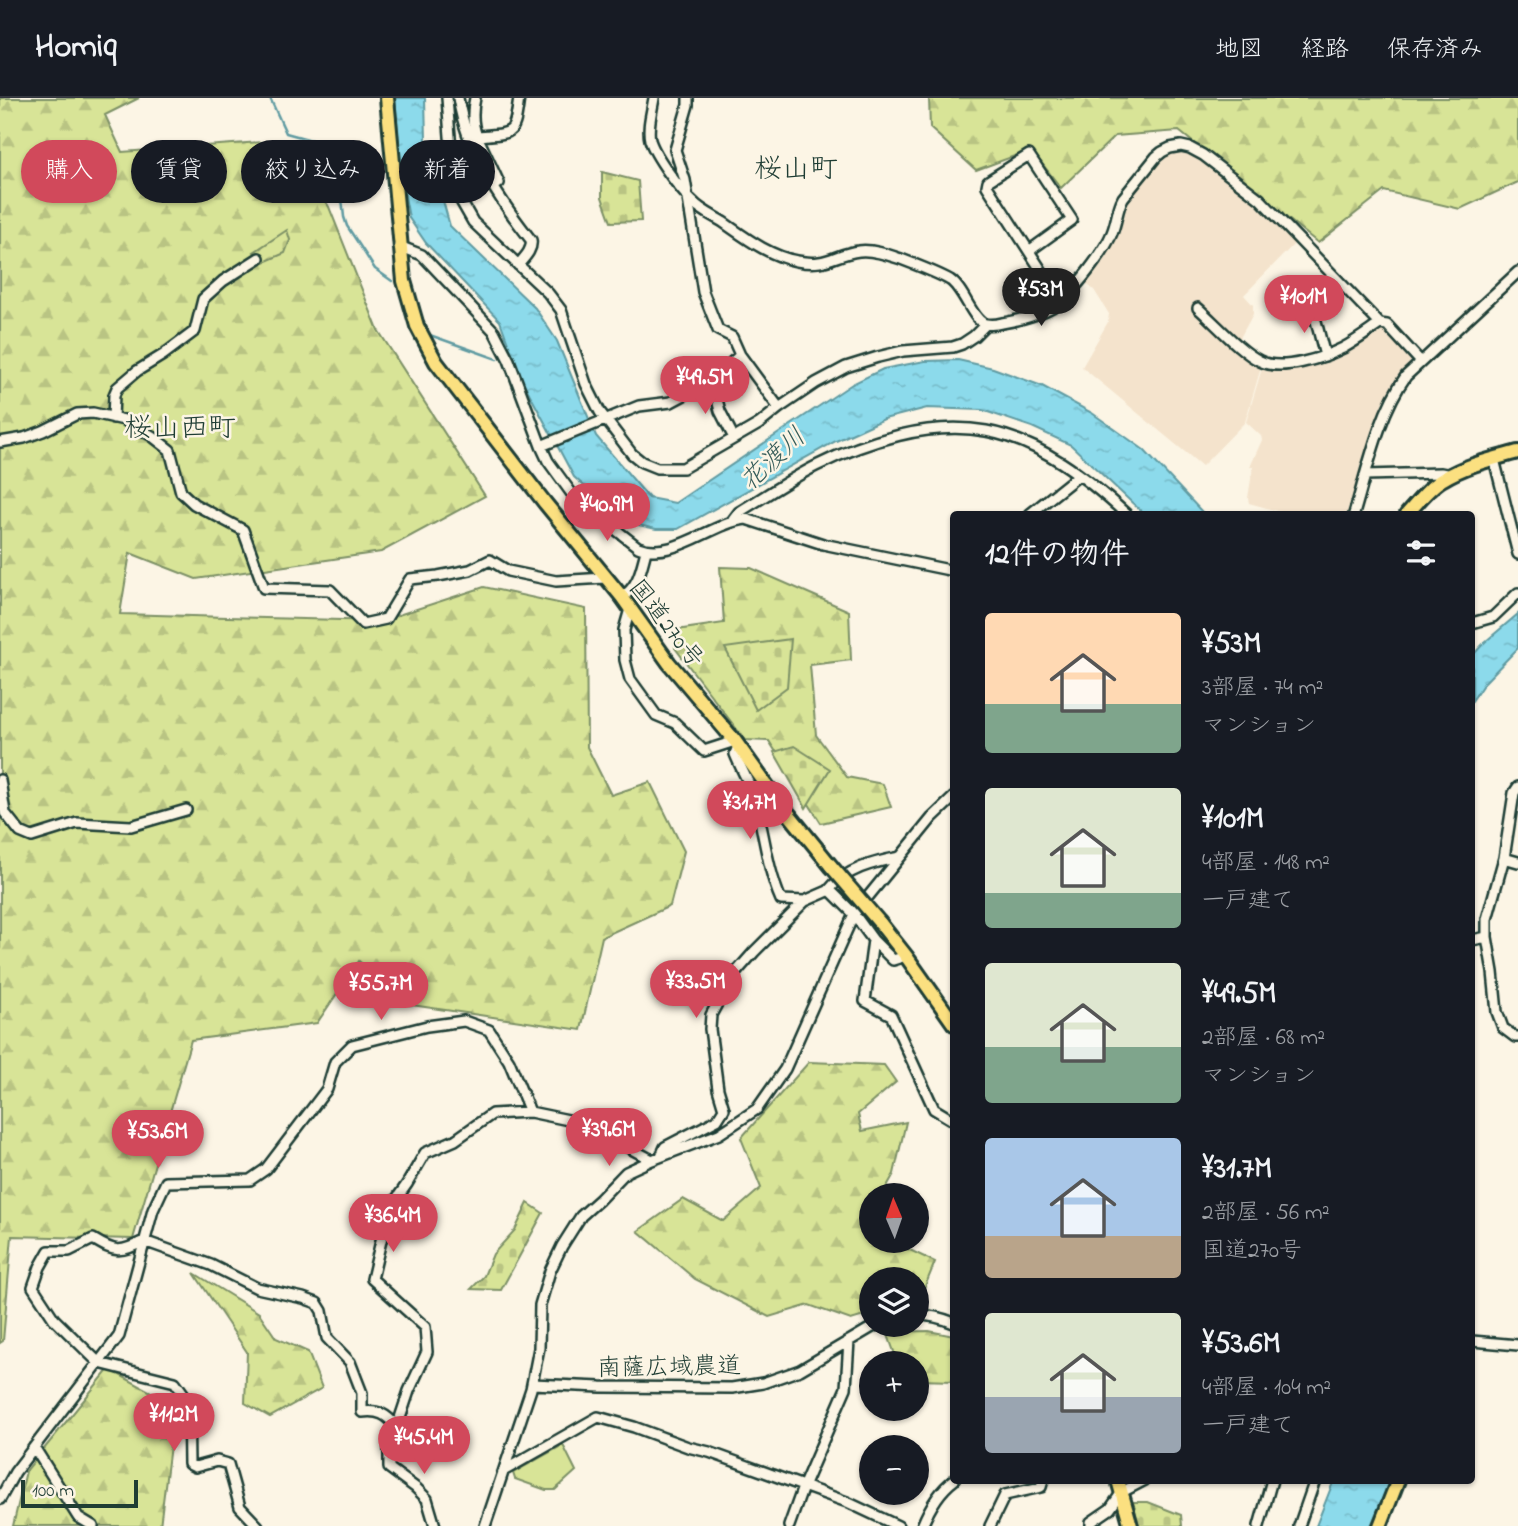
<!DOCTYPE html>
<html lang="ja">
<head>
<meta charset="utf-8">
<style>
  :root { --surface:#171b24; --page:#20242c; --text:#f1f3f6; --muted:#9ea1a6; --line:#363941; --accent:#d1495b }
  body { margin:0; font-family:"Indie Flower","Klee One",sans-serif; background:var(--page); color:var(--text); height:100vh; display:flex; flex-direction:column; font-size:26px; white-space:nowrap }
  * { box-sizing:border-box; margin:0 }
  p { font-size:23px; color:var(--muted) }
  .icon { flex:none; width:38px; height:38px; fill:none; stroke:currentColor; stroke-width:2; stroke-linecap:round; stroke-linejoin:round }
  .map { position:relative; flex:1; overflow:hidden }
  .side { position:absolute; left:950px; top:413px; width:525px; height:973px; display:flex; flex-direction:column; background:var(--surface); border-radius:7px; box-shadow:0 2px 5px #0004 }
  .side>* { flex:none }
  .guide { position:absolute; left:21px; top:42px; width:665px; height:63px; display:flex; gap:14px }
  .needle { width:46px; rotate:358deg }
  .tools { position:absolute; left:859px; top:1085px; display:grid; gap:14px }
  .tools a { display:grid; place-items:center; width:70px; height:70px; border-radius:50%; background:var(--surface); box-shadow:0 2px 5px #0004; font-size:35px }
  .scale { position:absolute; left:21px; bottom:18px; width:117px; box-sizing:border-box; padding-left:7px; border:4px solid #1f3d34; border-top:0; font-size:19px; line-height:24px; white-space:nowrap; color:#1f3d34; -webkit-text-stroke:5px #fcf5e5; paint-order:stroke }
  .price { position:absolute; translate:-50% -60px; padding:0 16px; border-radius:24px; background:var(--accent); color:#fff; font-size:23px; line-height:46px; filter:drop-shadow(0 2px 4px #0008) }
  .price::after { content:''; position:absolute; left:50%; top:42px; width:21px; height:16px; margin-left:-10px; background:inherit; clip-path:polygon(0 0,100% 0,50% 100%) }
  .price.active { background:#222; color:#fff }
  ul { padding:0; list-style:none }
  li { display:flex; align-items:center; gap:21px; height:175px; padding:0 35px }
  li span { display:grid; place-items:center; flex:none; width:196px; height:140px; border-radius:7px; color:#555 }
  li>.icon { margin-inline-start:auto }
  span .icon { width:84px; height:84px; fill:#fffc; stroke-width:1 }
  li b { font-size:30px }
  h2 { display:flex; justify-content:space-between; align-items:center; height:84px; padding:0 35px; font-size:30px }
  .pill { padding:0 24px; border-radius:32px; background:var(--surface); box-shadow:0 2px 5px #0004; font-size:24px; line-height:63px }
  .pill.active { background:var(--accent); color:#fff }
  header { display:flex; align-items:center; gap:42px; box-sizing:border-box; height:98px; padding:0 35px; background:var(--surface); border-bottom:2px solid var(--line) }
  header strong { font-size:33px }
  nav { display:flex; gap:38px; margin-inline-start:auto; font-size:24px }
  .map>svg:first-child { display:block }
  .built { fill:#f4e3cc }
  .forest { fill:url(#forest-firs); stroke:#7c9066; stroke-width:2 }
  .cemetery { fill:url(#cemetery-stones); stroke:#7c9066; stroke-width:2 }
  .park { fill:#d8e497; stroke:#7c9066; stroke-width:2 }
  .water { fill:url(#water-ripples); stroke:#609ba2; stroke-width:2 }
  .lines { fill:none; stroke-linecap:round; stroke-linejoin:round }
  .stream { stroke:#609ba2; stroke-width:2.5 }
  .minor-casing { stroke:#1f3d34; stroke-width:14 }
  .highway-casing { stroke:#1f3d34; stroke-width:18 }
  .minor { stroke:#fcf5e5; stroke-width:9 }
  .highway { stroke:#fbe080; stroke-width:12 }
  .highway-bridge-casing { stroke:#1f3d34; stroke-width:18; stroke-linecap:butt }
  .highway-bridge { stroke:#fbe080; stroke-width:12 }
  .labels { text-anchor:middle; stroke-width:5; stroke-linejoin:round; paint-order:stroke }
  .street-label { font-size:24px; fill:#1f3d34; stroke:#fcf5e5 }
  .water-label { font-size:26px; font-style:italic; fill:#355c59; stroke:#fcf5e5 }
  .quarter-label { font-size:28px; fill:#1f3d34; stroke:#fcf5e5 }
</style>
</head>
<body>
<header>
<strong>Homiq</strong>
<nav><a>地図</a><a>経路</a><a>保存済み</a></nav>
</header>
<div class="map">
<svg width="1518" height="1428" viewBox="0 0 1518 1428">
  <defs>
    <pattern id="forest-firs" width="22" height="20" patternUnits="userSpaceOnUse" patternTransform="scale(1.75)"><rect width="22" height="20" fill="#d8e497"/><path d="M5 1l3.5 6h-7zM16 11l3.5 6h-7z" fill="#b9c483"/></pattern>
    <pattern id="cemetery-stones" width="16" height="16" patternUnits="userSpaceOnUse" patternTransform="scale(1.75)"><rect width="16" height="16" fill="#d8e497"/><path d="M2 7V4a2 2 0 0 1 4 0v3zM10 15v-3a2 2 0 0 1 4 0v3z" fill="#b9c483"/></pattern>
    <pattern id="water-ripples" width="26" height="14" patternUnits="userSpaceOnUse" patternTransform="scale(1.75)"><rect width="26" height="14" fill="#8cdaeb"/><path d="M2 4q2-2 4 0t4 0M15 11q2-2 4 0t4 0" fill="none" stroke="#78bcca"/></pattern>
  </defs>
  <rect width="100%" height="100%" fill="#fcf5e5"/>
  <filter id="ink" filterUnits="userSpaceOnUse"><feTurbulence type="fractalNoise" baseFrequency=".0143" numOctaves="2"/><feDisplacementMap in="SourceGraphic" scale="14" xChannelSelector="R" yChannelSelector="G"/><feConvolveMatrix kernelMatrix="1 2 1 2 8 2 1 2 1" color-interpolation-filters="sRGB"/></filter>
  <g filter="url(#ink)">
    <path class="built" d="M1179,51L1188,53L1201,59L1257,101L1298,142L1244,197L1253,207V216L1235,249L1262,266L1245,324L1202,368L1082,269L1108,224L1109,216L1094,192L1083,183L1122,109L1159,59L1167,54Z
      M1381,231L1390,234L1411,259L1412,264L1395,282L1382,306L1348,416H1288L1249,405L1248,400L1253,369H1250L1262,342L1261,338L1246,324L1263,267L1293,269Z"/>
    <path class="forest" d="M0,0H139L105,17L122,54L290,42L329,109L378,232L485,398L381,454L196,481L130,455L120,516L380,523L484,489L586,511L587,649L611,697L650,684L684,753L670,808L602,839L581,932L405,906L359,863L317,925L191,942L133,1141L12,1138L3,1243L0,1245Z
      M929,0H1518V84L1460,111L1384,93L1318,145L1179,33L1115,38L1061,90L1033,54L1028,53L976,72L930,30Z
      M720,469L751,470L849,513L851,562L810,567L816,637L847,679L883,686L891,709L821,725L769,643L745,642L675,550L677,532L724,525Z
      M809,964L884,967L896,984L858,1016L862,1033L906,1024L894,1076L882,1097H872V1143H891L935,1164L919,1203L917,1204V1181H872L871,1216L851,1222L809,1207L769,1219L695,1181L638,1133L683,1101L723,1123L761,1090L741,1040Z
      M194,1175L259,1215L276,1240L308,1254L322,1290L270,1319L245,1305L247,1254Z
      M929,1233L954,1238V1283L917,1282V1265H898L887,1234Z
      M109,1271L175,1307L160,1428H13L26,1373Z"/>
    <path class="cemetery" d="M602,74L638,83L641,123L611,124L602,99Z
      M287,132L290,142L285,155L264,164L254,154Z
      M791,541L787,589L756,612L725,550Z
      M794,648L830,671L806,710L774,654Z
      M528,1105L543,1115L501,1192L471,1191L484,1178L493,1156L515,1132Z
      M1133,1404H1148L1181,1417L1182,1428H1139Z"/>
    <path class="park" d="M563,1347L576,1373L555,1392H546L515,1381L513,1375Z"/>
    <path class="water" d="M395,0H425L426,41L450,128L535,210L557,243L596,338L649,400L675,405L852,286L883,271L925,263L958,262L993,270L1042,288L1092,315L1144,352L1204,416H1144L1071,347L1032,329L982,312L927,310L884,321L836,343L678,431H656L634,426L615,415L574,379L521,280L500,223L426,145L409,120L402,82Z
      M1518,516V550L1484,585L1472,603V558L1485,544Z
      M1334,1382L1390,1383L1371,1428H1316Z"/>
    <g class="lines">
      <path class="stream" d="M270,0L286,35L315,43L328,53L339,74L344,119L347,128L375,171L392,183
        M426,234L427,236L497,261"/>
      <defs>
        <path id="minor" d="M447,0L453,77L457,96L473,124L548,195L561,212L586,286L600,314L632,356L642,364L657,370H683L759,326L779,310L816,285L846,269L878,259L903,253L953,249L962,246L974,238L986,226
          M458,0C467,54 498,100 531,142C533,152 524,160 518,167
          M475,0C472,13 472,26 477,38C515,35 514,38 519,0
          M654,0C652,13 647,29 650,42C655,58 680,92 692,103C700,112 713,118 723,124C746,140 769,158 797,163C827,169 834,156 859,153C872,151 889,157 901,161C914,166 938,175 950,182C964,191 973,224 986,226C991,227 998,226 1002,225C1017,223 1045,215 1057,206C1073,195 1105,153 1112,135C1117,123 1117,111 1123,100L1156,59L1162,54L1170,50L1181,48L1190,50L1203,57L1260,101L1380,226L1387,227L1421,264
          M688,0V7L675,52L685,82L703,194L718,232L732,239L740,257L779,310
          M477,38L499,85L493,89
          M399,148L422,157L494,233L509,262L541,348L548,363L572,396L584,407L638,449C673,463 711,425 746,421L823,446L954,473
          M1029,153L1072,122L1029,57L988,83L987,88L1061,203
          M1305,207L1316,223L1325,258
          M1198,210C1215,225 1241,254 1260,263C1281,274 1323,260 1343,250C1356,243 1368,234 1380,226
          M712,282L720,313L734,340
          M113,320L114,297L117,290L137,273L163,257L195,233L203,201L223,183L259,160
          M0,344L24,340L43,333L77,316L93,315L124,322L152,338L170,352L181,394L194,406L243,432L264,490L330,492L363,526L386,521L410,481L438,478L470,472L490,462L508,473L556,483L605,480
          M541,348L639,308L671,304L712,282L740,257
          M1494,361L1518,456
          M1365,377L1441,375L1451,377
          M1030,416L1079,377
          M1354,416C1367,373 1379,315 1406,278L1518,174
          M733,422L739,414C764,399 790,381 816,368C866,343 930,323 986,333C1040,343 1087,380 1126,416
          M622,499C639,488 641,471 646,453
          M630,511L624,532L625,562L630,581L656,617L675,625L704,653L735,643
          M1472,525L1493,519L1518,495
          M738,648L735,656C741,671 750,686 755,701C764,735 767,770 781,802L805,803
          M0,682L5,715L20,734L32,739L77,725L131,728L186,712
          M1504,760L1518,764
          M828,793C845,771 874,764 900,759
          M1487,839L1493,874L1497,914L1503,930L1515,939H1518
          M873,842L865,903L891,917L934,1011L954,1023
          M1472,842L1487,839V821L1504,760L1514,695L1518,689
          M661,1058L665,1049L717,1022L724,1011L718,991L710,931L711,917L731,880L754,854L805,803L828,793L832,794L854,816L873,842L893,862L906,858
          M917,1217C930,1217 942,1220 954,1225
          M1472,1243L1518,1247
          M532,1286L601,1289L732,1290L763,1285L800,1272L876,1227
          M34,1349L78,1419L93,1428
          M505,1372L598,1319L634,1329L688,1349L709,1354L847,1404L898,1428
          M0,1401L15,1374L119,1238L153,1112L166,1084L250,1082L266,1071L327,991L335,964L352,947L427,928L464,923L489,932L509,963L530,1014
          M258,1428L240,1409L228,1366L217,1363L195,1369L189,1366L188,1302L175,1284L99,1265L54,1221L33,1189L40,1169L49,1153H69L93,1141C116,1155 120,1155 144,1143L211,1167L257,1190L303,1200L317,1205L322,1213L327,1240L350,1264L362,1295V1314C379,1312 386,1316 397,1329
          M435,1428L427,1401L416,1390L389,1370V1347L397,1329L409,1293L427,1254L425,1229L372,1181L388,1113L407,1086L425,1055L455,1042L492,1016L530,1014L583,1025L652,1062
          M485,1428L531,1291L539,1250L540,1207L550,1173L562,1148L581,1118L599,1102L626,1074L652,1062L719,1036L757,1011L785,971L854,816L932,720L954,699
          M789,1428L803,1389L846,1290L849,1243
          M922,1428C929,1411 939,1393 954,1382
          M990,1428L1005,1397L1041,1389L1043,1382
          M1091,1428V1424L1110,1411L1122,1394L1145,1382
          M1259,1428L1272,1382
          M1299,1428L1315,1382"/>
        <path id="highway" d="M387,0L404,183L417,228L436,264L545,405L622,499L669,565L735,643L775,699L831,768
          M1407,416C1418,404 1429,389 1443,381C1466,367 1493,361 1518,354
          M880,825L906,858L954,926
          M1118,1382L1131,1428
          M1380,1428L1398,1382"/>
      </defs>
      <use href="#minor" class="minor-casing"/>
      <use href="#highway" class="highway-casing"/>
      <use href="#minor" class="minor"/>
      <use href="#highway" class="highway"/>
      <defs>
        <path id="highway-bridge" d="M831,768L880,825"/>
      </defs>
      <use href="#highway-bridge" class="highway-bridge-casing"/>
      <use href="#highway-bridge" class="highway-bridge"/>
    </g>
  </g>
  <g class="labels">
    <g class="street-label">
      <text transform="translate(667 525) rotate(52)" y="8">国道270号</text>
      <text transform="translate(669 1268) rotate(-1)" y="8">南薩広域農道</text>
    </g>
    <g class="water-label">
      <text transform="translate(772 360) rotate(-43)" y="9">花渡川</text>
    </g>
    <g class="quarter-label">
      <text x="796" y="79">桜山町</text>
      <text x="180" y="338">桜山西町</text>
    </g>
  </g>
</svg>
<div class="tools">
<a><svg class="needle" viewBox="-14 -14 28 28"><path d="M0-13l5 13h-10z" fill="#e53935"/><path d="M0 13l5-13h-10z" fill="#9ea1a6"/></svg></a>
<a><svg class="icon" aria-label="layers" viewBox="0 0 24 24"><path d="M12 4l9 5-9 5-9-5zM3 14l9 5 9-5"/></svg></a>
<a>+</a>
<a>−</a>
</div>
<div class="scale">100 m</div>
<b class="price active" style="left:1041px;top:230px">¥53M</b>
<b class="price" style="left:1304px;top:237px">¥101M</b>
<b class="price" style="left:705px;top:318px">¥49.5M</b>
<b class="price" style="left:607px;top:445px">¥40.9M</b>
<b class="price" style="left:750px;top:743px">¥31.7M</b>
<b class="price" style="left:696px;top:922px">¥33.5M</b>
<b class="price" style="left:381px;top:924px">¥55.7M</b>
<b class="price" style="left:609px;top:1070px">¥39.6M</b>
<b class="price" style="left:158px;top:1072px">¥53.6M</b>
<b class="price" style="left:393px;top:1156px">¥36.4M</b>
<b class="price" style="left:174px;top:1355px">¥112M</b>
<b class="price" style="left:424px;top:1378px">¥45.4M</b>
<div class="guide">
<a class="pill active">購入</a>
<a class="pill">賃貸</a>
<a class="pill">絞り込み</a>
<a class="pill">新着</a>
</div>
<section class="side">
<h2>12件の物件<svg class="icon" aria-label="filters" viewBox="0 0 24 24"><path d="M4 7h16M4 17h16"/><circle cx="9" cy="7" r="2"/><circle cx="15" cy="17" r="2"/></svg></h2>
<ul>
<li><span style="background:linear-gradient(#ffd9b3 65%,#7fa58c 0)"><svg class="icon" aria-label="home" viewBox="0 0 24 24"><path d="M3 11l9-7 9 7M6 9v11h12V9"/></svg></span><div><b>¥53M</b><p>3部屋 · 74 m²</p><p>マンション</p></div></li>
<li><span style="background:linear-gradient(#dfe7d0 75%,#7fa58c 0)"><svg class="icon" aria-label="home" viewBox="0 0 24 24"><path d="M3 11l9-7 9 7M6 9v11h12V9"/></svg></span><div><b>¥101M</b><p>4部屋 · 148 m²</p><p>一戸建て</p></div></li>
<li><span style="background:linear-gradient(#dfe7d0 60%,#7fa58c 0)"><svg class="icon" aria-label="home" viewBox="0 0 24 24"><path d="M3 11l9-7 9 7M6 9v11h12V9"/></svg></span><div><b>¥49.5M</b><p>2部屋 · 68 m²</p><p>マンション</p></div></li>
<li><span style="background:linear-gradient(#a9c7e8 70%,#b9a48a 0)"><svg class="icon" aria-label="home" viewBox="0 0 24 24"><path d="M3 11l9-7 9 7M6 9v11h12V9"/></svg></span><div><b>¥31.7M</b><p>2部屋 · 56 m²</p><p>国道270号</p></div></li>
<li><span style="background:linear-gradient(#dfe7d0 60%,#9aa5b1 0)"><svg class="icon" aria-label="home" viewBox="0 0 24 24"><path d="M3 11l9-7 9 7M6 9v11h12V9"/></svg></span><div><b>¥53.6M</b><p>4部屋 · 104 m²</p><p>一戸建て</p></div></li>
</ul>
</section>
</div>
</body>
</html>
